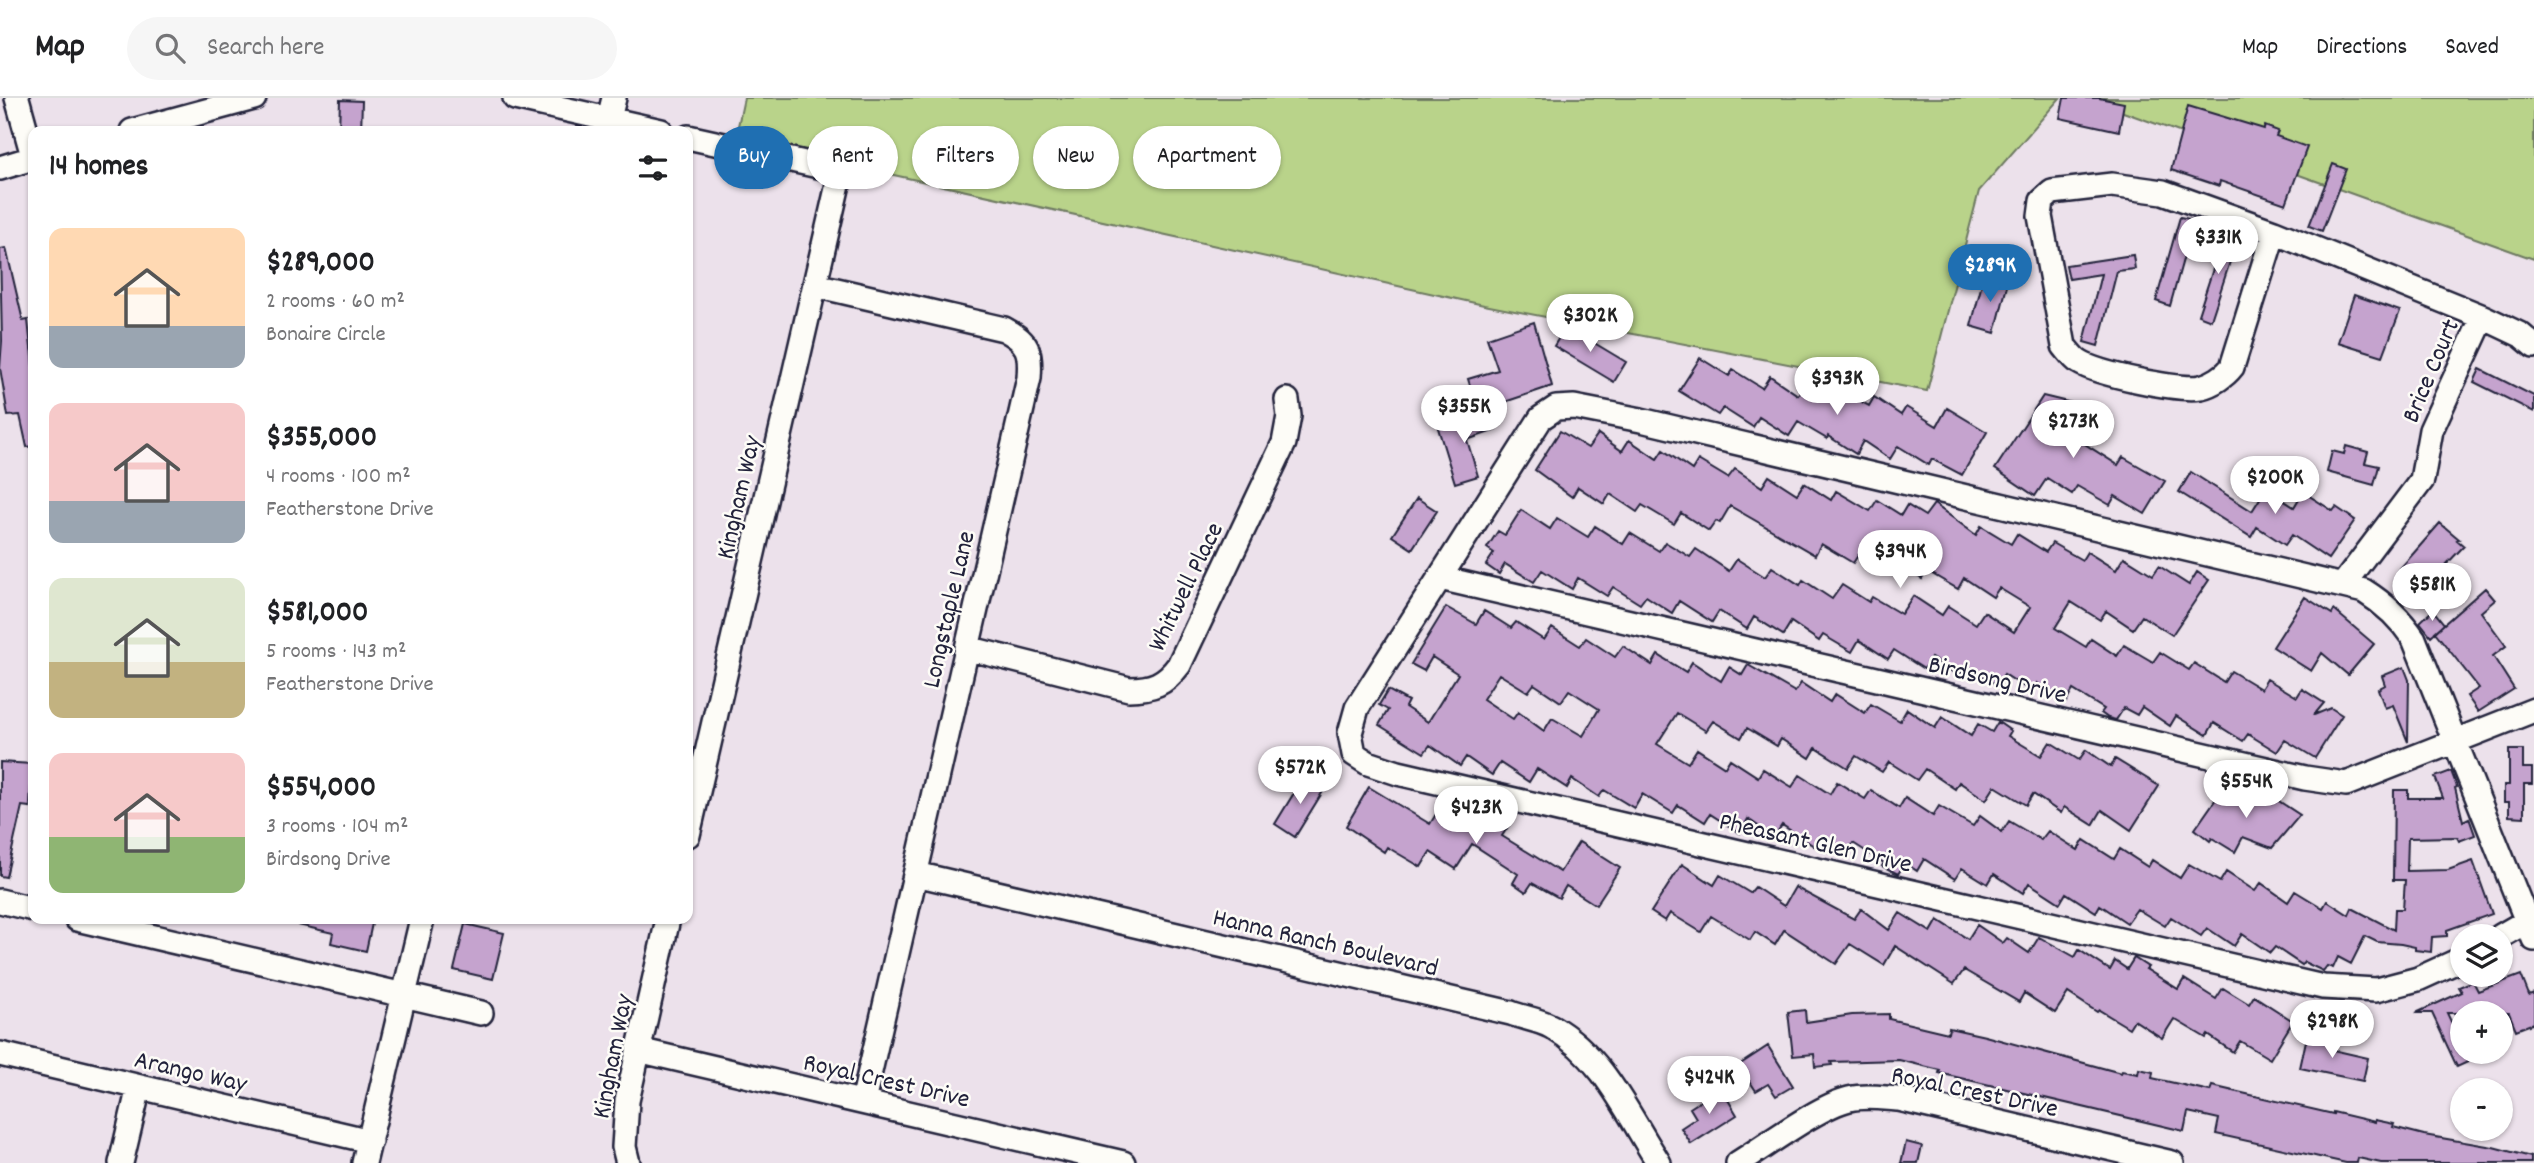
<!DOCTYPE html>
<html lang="en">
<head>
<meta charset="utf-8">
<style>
  :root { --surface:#fff; --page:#f6f6f6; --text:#202124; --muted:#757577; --line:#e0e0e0; --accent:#1f6fb2 }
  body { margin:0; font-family:Dekko,sans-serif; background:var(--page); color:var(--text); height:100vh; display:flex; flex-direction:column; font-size:26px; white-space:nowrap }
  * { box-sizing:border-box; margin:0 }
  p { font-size:23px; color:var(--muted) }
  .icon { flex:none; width:38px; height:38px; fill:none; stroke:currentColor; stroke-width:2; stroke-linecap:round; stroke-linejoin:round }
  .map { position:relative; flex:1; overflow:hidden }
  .drawer { position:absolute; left:28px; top:28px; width:665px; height:798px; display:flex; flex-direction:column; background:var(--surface); border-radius:14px; box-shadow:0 2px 5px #0004 }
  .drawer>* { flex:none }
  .guide { position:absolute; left:714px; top:28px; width:665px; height:63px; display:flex; gap:14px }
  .fabs { position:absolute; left:2450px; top:826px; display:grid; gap:14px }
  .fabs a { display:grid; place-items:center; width:63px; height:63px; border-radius:50%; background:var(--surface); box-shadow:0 2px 5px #0004; font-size:35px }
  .price { position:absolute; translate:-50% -60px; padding:0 16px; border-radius:24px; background:#fff; color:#222; font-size:23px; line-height:46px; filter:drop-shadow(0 2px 4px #0008) }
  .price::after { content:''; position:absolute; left:50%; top:42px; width:21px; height:16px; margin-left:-10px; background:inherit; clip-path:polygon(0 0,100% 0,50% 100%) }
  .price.on { background:var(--accent); color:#fff }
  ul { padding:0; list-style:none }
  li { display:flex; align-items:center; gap:21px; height:175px; padding:0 21px }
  li span { display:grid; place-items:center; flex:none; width:196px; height:140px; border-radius:14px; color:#555 }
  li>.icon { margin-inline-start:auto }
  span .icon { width:84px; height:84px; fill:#fffc; stroke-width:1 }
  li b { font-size:30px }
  h2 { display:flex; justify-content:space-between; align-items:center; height:84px; padding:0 21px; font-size:30px }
  .tag { padding:0 24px; border-radius:32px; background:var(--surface); box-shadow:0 2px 5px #0004; font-size:24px; line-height:63px }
  .tag.on { background:var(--accent); color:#fff }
  header { display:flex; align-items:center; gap:42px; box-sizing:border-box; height:98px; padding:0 35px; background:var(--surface); border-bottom:2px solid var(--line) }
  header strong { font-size:33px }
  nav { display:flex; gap:38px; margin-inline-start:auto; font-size:24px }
  .search { width:490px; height:63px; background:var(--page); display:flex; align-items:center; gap:18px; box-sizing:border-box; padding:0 24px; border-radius:38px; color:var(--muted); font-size:26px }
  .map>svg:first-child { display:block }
  .green { fill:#b9d38a; stroke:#6e7a62; stroke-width:2 }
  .building { fill:#c5a3ce; stroke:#22223b; stroke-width:2; fill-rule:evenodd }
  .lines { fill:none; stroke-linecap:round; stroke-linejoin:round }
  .minor-casing { stroke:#22223b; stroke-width:28 }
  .minor { stroke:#fdfcf7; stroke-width:23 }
  .labels { text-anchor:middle; stroke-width:5; stroke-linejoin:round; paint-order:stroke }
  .street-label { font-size:26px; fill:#22223b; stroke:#fdfcf7 }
</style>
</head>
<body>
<header>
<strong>Map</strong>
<div class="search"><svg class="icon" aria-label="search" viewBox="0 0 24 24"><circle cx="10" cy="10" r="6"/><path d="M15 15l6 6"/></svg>Search here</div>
<nav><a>Map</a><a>Directions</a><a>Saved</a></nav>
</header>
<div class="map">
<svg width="2534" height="1065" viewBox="0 0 2534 1065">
  <rect width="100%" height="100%" fill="#ece1eb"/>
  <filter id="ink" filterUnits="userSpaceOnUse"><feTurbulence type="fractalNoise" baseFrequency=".0143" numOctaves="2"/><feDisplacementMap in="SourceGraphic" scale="14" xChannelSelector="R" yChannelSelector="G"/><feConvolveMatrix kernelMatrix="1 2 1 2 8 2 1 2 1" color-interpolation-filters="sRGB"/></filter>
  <g filter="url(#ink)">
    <path class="green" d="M744,0H2060L1979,93L1927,293L1484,207L735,42Z
      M2084,0H2534V161Z"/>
    <path class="building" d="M2064,0H2099L2124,5L2119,33L2060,20Z
      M340,2L362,3L361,33H339Z
      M2188,8L2264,31L2265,28L2278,33L2276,38L2307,49L2286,106L2220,83L2219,88L2171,72Z
      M2333,66L2346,71L2322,133L2309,128Z
      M2180,119L2194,122L2170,208L2156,203Z
      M2225,134L2238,139L2211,222L2198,217Z
      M6,150L23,223L28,222L33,269V348L27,349L20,317L8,318L0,270L2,243L0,151Z
      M2133,157L2135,171L2117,173L2098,248L2084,244L2101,176L2069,181L2066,167Z
      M1984,178L2008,184L1995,235L1971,228Z
      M2354,197L2400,213L2383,258L2338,244Z
      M1534,224L1552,288L1478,313L1468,281L1498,272L1487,240Z
      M1566,228L1626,264L1614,284L1554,248Z
      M1700,260L1729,278L1733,272L1762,290L1770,278L1798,297L1808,280L1836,299L1840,292L1869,308L1874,299L1901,317L1906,309L1937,328L1947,310L1987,334L1962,377L1932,361L1929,367L1898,348L1890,361L1863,343L1856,356L1828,338L1827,341L1798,324L1789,338L1759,319L1753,329L1723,310L1718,317L1679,293Z
      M2480,271L2534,298V314L2474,284Z
      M2043,298L2084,308L2077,341L2118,367L2123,359L2165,383L2145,416L2115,398L2110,407L2077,388L2072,396L2047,380L2035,398L1995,371Z
      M1490,315L1496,332L1467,342L1478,378L1455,385L1438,330Z
      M1560,333L1588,350L1598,336L1622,353L1629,342L1657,361L1663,352L1692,372L1698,362L1728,380L1735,371L1762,389L1769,378L1797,396L1804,385L1831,402L1836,393L1870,413L1877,402L1901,417L1907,407L1925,418L1934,406L1976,437L1981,428L2011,446L2017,436L2046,454L2052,445L2082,462L2087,454L2116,472L2124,459L2153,477L2159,468L2189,487L2197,474L2209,482L2172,537L2142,518L2133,531L2106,513L2100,522L2071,504L2055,530L2086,549L2091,541L2117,558L2124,547L2153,564L2160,554L2189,572L2194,565L2224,584L2231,573L2261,591L2267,581L2297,599L2302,591L2324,605L2314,617L2331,610L2342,617L2315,660L2285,642L2277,654L2248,636L2243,643L2214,625L2207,637L2176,618L2170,628L2142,609L2137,617L2124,610L2116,622L2108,620L2101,615L2104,611L2073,592L2066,604L2037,585L2032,594L2004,576L1997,587L1966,567L1959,578L1931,560L1924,571L1894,552L1888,561L1859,542L1852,554L1823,537L1819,543L1791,524L1783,537L1754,519L1747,531L1719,513L1712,524L1679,503L1672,515L1646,498L1640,506L1613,489L1607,498L1578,480L1572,491L1542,472L1534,484L1505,466L1499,476L1486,467L1494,455L1487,450L1498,433L1505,437L1521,412L1550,431L1557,420L1588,439L1595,428L1623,446L1630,435L1659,453L1665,444L1690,459L1696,451L1729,473L1737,461L1765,479L1772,469L1800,487L1803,482L1832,501L1842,487L1869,504L1872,499L1901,516L1913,498L1942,517L1948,508L1976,526L1984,514L2014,534L2030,509L1999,490L1993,499L1964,480L1958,491L1927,473L1922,481L1892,461L1886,472L1859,456L1853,465L1821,446L1815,457L1730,408L1720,425L1716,423L1709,433L1681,415L1674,426L1642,407L1637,414L1610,396L1604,406L1578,389L1572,399L1535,372Z
      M2346,348L2368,354L2365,365L2379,368L2374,387L2327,374L2332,353L2344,356Z
      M2191,374L2252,413L2266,391L2294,409L2303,394L2333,413L2336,409L2355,422L2328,461L2292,437L2285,447L2257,429L2251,439L2179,394Z
      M1417,400L1437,413L1412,451L1392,438Z
      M2440,425L2459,441L2457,442L2464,448L2420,494L2398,473Z
      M2485,490L2495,502L2481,514L2506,548L2493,558L2514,591L2478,614L2467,598L2479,590L2435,534Z
      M2305,499L2332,516L2334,512L2374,546L2348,577L2322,555L2311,573L2273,549Z
      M1446,509L1476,526L1484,513L1511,530L1516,524L1544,542L1552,530L1580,548L1586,540L1615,559L1623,548L1652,567L1658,557L1686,574L1692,564L1721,583L1729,569L1742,577L1748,567L1795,594L1801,585L1830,604L1835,596L1865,615L1871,606L1900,623L1907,611L1935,630L1942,619L1971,638L1978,626L1992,634L1998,624L2011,633L2008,638L2041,658L2050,644L2079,662L2086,652L2111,669L2115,661L2159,688L2131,732L2102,712L2093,727L2064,709L2061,715L2033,696L2026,707L1995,688L1986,702L1959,684L1955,691L1925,671L1917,682L1889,664L1882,674L1856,658L1848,670L1816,650L1810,660L1781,641L1777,648L1747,630L1741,640L1713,623L1706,633L1677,615L1657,646L1688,665L1697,651L1725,669L1730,661L1758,679L1763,671L1792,689L1800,677L1830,696L1837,684L1865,701L1871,692L1899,710L1905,700L1933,718L1939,708L1973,728L1980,718L2002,734L2009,723L2041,742L2048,733L2078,752L2084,742L2114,761L2120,751L2148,769L2152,762L2180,780L2189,766L2220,784L2226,774L2255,793L2261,785L2288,804L2295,793L2323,810L2327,803L2349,817L2352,810L2394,832L2395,811H2403L2405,782H2393L2394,692H2408V700H2443L2435,679L2451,673L2457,689L2455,690L2463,723L2469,720L2475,737L2459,743L2457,739L2408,740L2407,773L2448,772L2473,763L2492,816L2447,832V838L2432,839L2431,854L2415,852V849L2401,846L2377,844L2365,838L2351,866L2338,859L2333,870L2327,868L2323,873L2304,864L2302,867L2275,849L2270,855L2242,836L2234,848L2207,830L2201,838L2171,819L2165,828L2137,811L2127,825L2100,807L2096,814L2066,795L2060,805L2029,785L2023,795L1994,776L1988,786L1962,770L1955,781L1924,761L1917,773L1905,765L1898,776L1882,768L1884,765L1853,745L1846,755L1820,738L1814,748L1782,727L1774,739L1748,721L1740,735L1710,716L1705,724L1678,707L1673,715L1642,696L1634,710L1604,692L1599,699L1572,681L1567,690L1537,671L1529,684L1500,665L1492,677L1466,659L1460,668L1430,647L1424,655L1379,627L1388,612L1379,607L1388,592L1408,603L1405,609L1428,624L1458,576L1432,559L1424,573L1411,566ZM1499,576L1528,594L1534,586L1561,604L1569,592L1599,611L1583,638L1552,620L1544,633L1518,614L1513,621L1483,601Z
      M2433,512L2444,526L2431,538L2420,524Z
      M2404,569L2409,582L2408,644L2393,607L2385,610L2378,591L2385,587L2382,578Z
      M2509,652H2523V670H2532V686H2524V719L2509,718V704H2504V687H2509Z
      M0,664L32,666L30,709L22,708L6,779L0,778Z
      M1305,677L1325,690L1295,739L1275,726Z
      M2225,688L2253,707L2262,692L2300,717L2272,750L2243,739L2235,754L2212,740L2210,743L2195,731Z
      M1369,689L1430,726L1443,705L1485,731L1495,714L1511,724L1502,738L1560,774L1579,744L1620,770L1596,807L1566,788L1559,800L1532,785L1526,794L1513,785L1518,776L1472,746L1456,771L1430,754L1421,769L1387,749L1384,754L1346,728Z
      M1682,766L1714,787L1720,777L1750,795L1755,789L1784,808L1795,789L1854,821L1861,811L1889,832L1900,815L1931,834L1938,822L1968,841L1977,827L2003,845L2007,840L2029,855L2039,839L2075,859L2079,852L2110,872L2115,863L2127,871L2134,860L2148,869L2146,871L2178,891L2184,881L2216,901L2223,890L2249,906L2254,898L2293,923L2270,961L2240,943L2233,954L2208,937L2206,940L2174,921L2162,940L2134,922L2129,930L2099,912L2097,914L2068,895L2055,915L2024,895L2019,904L1964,872L1954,886L1895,848L1884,867L1850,846L1836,866L1784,832L1775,847L1755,834L1750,842L1711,818L1701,834L1670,815L1665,823L1651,814Z
      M299,821H373L366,853L331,845L333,835L298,827Z
      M465,826L504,835L493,881L454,872Z
      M2521,877L2529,897L2534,895V925L2516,932L2509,915H2447L2462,947V954H2465L2470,963L2457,969L2432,915H2416L2462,894L2459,889L2473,883L2478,893Z
      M1805,912L1806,924L1852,917L1889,916V921L1948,935L1949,930L1985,938L2121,975L2122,973L2138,976L2139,971L2153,974L2152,980L2210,993L2212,988L2333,1016V1014L2375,1024V1022L2394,1026L2393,1029L2424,1037L2493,1049L2531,1059V1065H2381L2358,1060L2357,1065H2346L2216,1036L2219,1021L2188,1014L2184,1033L1939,975L1940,972L1899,962L1831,964L1832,967L1815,969L1814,956L1793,958L1788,914Z
      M2307,938L2335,944L2333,952L2368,960L2363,983L2300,970Z
      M1768,948L1793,988L1776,998L1768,986L1756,993L1739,967Z
      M1721,990L1737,1017L1691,1046L1681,1030L1696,1020L1690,1010Z
      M1906,1044L1922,1048L1918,1065H1901Z"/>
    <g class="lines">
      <defs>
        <path id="minor" d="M17,0L33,58
          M515,0L661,33
          M132,33L254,0
          M606,33L614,0
          M688,39L841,73L688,737
          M0,70L33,60
          M2274,134L2232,269C2225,278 2213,286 2201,289C2178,293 2098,276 2079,264C2073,260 2069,254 2064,248L2040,118L2042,103L2052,94L2112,87L2163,94L2274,134L2483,219L2521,237L2534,248
          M815,187L1004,231C1029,244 1031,254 1029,280L863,1004
          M1440,480L2305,680L2346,686L2534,612
          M2342,488L2422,382L2431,332L2483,219
          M967,550L1129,591C1152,591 1165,586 1179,567L1284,345L1289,318L1287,302
          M916,776L1511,915C1524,920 1540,922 1552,929C1604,959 1628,1017 1659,1065
          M0,803L33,811
          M77,821L481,915
          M2501,838L2527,823
          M2462,861L2418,881L2376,892L2323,889L1398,675L1368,665L1354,656L1350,635L1357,610L1541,320L1556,310L1574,309L1641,322L2364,493C2385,506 2400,520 2414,541L2534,841
          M638,952L1123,1065
          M0,956L370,1043
          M121,1065L139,989
          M364,1065L422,821
          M628,1065L624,1049L627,1003L668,821
          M1738,1065C1766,1048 1819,1008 1849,1001C1865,997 1883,1000 1899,1001L2172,1065"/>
      </defs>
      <use href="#minor" class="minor-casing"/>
      <use href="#minor" class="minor"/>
    </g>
  </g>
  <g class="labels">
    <g class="street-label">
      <text transform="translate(2429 272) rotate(-67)" y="9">Brice Court</text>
      <text transform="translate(737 399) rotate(-77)" y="9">Kingham Way</text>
      <text transform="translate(1184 488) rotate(-64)" y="9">Whitwell Place</text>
      <text transform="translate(947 511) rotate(-77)" y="9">Longstaple Lane</text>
      <text transform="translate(1998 580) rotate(13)" y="9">Birdsong Drive</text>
      <text transform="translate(1816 743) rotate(13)" y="9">Pheasant Glen Drive</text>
      <text transform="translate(1326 843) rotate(13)" y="9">Hanna Ranch Boulevard</text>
      <text transform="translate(611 958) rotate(-79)" y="9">Kingham Way</text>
      <text transform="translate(191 972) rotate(13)" y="9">Arango Way</text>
      <text transform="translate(887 981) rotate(13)" y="9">Royal Crest Drive</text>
      <text transform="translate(1975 992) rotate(12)" y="9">Royal Crest Drive</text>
    </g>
  </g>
</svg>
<div class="fabs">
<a><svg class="icon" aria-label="layers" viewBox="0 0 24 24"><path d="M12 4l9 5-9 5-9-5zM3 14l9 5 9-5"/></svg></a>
<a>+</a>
<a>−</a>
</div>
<b class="price" style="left:2218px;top:178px">$331K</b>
<b class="price on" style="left:1990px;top:206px">$289K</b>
<b class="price" style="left:1590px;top:256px">$302K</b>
<b class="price" style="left:1837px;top:319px">$393K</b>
<b class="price" style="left:1464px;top:347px">$355K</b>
<b class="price" style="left:2073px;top:362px">$273K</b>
<b class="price" style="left:2275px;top:418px">$200K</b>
<b class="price" style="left:1900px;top:492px">$394K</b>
<b class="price" style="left:2432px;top:525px">$581K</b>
<b class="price" style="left:1300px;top:708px">$572K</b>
<b class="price" style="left:2246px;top:722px">$554K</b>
<b class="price" style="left:1476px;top:748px">$423K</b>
<b class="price" style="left:2332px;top:962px">$298K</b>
<b class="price" style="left:1709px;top:1018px">$424K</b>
<div class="guide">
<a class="tag on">Buy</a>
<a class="tag">Rent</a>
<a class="tag">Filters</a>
<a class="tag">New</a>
<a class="tag">Apartment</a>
</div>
<section class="drawer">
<h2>14 homes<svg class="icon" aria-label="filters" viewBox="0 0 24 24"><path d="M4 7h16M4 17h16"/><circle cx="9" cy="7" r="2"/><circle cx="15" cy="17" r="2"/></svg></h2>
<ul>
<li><span style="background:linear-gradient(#ffd9b3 70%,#9aa5b1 0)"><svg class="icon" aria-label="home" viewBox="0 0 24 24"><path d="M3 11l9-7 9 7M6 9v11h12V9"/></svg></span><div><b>$289,000</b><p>2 rooms · 60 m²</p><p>Bonaire Circle</p></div></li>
<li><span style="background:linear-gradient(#f6c9c9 70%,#9aa5b1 0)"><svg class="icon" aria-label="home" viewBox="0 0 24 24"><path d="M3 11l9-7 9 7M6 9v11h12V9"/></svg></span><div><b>$355,000</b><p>4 rooms · 100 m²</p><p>Featherstone Drive</p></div></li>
<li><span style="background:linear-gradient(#dfe7d0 60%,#c2b280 0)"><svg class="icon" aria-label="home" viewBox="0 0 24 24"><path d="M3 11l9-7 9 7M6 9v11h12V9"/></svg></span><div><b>$581,000</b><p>5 rooms · 143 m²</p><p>Featherstone Drive</p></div></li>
<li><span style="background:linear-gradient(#f6c9c9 60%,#8fb573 0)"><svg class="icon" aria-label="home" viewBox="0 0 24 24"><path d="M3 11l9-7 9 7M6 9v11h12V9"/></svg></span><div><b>$554,000</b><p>3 rooms · 104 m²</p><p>Birdsong Drive</p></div></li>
</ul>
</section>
</div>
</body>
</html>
